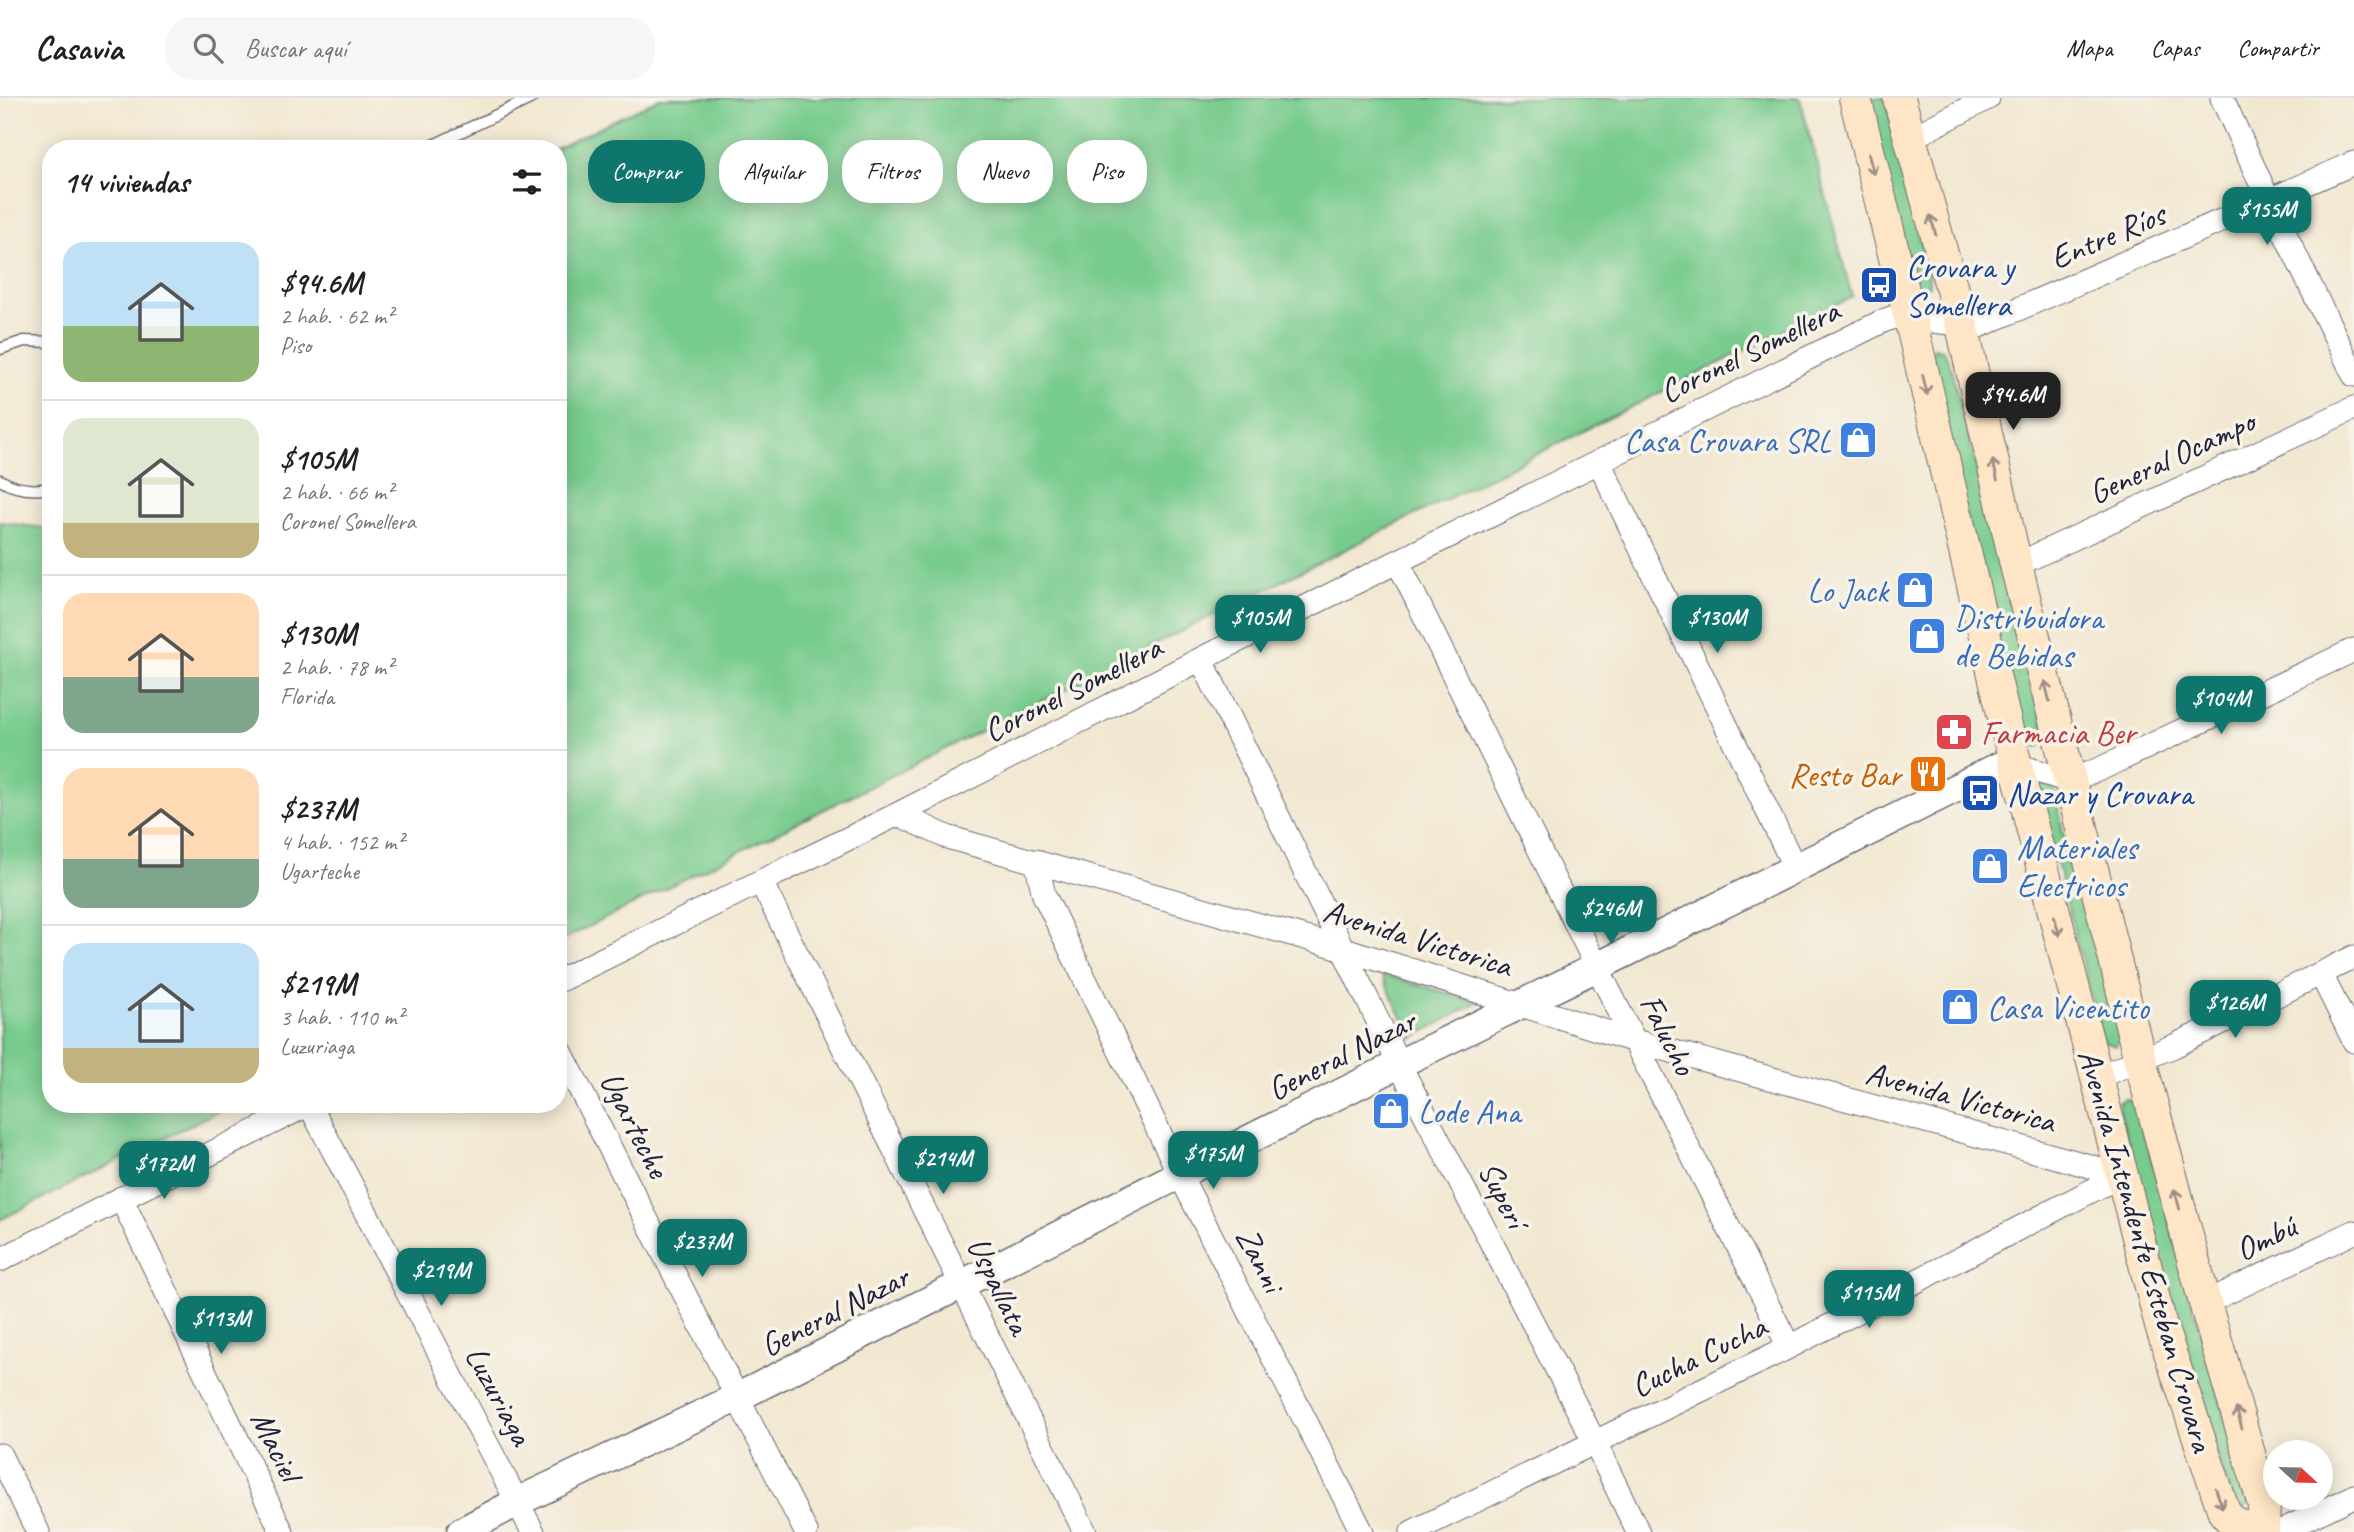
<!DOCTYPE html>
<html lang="es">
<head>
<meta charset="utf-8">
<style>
  :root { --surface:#fff; --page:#f6f6f6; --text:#202124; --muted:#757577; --line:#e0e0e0; --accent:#0f766e }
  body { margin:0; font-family:Caveat,sans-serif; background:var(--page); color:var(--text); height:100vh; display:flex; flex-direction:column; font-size:26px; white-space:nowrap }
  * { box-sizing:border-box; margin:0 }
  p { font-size:23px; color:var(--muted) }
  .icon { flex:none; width:38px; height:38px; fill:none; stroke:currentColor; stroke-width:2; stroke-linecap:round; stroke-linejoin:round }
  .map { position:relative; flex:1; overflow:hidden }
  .side { position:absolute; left:42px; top:42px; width:525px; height:973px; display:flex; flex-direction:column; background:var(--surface); border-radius:28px; box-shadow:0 4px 18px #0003 }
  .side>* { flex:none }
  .banner { position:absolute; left:588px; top:42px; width:665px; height:63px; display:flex; gap:14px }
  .needle { width:46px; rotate:112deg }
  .fabs { position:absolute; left:2263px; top:1342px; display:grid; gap:14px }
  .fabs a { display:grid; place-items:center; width:70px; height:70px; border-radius:50%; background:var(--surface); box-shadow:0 4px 18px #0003; font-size:35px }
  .price { position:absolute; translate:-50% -60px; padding:0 16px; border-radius:14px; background:var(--accent); color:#fff; font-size:23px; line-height:46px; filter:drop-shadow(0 2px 4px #0008) }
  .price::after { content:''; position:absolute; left:50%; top:42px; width:21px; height:16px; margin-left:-10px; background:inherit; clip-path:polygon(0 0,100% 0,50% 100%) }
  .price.active { background:#222; color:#fff }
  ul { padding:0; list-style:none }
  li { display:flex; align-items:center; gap:21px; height:175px; padding:0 21px }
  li+li { border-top:2px solid var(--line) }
  li span { display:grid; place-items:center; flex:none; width:196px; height:140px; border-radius:21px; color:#555 }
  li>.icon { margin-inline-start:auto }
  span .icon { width:84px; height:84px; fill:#fffc; stroke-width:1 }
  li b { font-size:30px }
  h2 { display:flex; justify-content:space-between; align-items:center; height:84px; padding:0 21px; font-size:30px }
  .tag { padding:0 24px; border-radius:28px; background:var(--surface); box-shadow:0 4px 18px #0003; font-size:24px; line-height:63px }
  .tag.active { background:var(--accent); color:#fff }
  header { display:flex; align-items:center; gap:42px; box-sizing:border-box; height:98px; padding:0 35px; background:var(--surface); border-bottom:2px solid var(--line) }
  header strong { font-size:33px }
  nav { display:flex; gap:38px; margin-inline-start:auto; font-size:24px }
  .search { width:490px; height:63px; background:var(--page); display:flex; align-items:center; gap:18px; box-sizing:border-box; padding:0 24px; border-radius:28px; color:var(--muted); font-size:26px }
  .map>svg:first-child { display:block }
  .green { fill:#77cb8d; stroke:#4c7664; stroke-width:2 }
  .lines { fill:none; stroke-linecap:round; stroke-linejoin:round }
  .service-casing { stroke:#6b6770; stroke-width:13 }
  .minor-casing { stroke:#6b6770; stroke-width:25 }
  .tertiary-casing { stroke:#6b6770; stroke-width:31 }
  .secondary-casing { stroke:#6b6770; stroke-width:34 }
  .service { stroke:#fff; stroke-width:10 }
  .minor { stroke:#fff; stroke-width:23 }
  .tertiary { stroke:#fff; stroke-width:28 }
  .secondary { stroke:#fee5c5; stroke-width:32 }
  .oneway { stroke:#9b8d87 }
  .labels { text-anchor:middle; stroke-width:7; stroke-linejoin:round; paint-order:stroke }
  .street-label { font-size:33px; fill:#22223b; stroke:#f7f3e8 }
  .transit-label { font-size:33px; fill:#164399; stroke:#f7f3e8; text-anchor:start }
  .shop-label { font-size:33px; fill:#366cbe; stroke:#f7f3e8; text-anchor:start }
  .health-label { font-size:33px; fill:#be3a42; stroke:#f7f3e8; text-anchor:start }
  .food-label { font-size:33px; fill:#c56008; stroke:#f7f3e8; text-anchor:end }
</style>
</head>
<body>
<header>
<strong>Casavia</strong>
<div class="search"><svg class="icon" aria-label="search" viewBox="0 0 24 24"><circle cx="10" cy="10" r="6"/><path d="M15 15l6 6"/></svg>Buscar aquí</div>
<nav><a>Mapa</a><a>Capas</a><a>Compartir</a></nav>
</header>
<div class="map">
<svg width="2354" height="1434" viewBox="0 0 2354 1434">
  <rect width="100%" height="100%" fill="#f7f3e8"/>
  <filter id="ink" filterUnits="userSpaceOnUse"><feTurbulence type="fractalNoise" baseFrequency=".0143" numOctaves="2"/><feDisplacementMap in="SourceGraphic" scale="14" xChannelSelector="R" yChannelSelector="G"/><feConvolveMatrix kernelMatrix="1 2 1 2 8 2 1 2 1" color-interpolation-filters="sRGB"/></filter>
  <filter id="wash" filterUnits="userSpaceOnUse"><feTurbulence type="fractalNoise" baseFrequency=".00686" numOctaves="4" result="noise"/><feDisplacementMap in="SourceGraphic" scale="28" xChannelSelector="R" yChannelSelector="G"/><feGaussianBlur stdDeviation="1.57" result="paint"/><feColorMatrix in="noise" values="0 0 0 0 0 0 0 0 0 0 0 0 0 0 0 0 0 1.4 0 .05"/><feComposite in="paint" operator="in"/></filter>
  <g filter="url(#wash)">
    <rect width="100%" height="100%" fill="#f2e8d2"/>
    <path class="green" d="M660,0H1800L1852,199L558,844V51H555Z
      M1861,0H1885L1929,175V187L1922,194H1917Z
      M1935,250L1944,253L1949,263L2046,637L2044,645L2037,650L2029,649L2023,643L1926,258Z
      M0,424L51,431V1006H232L0,1122Z
      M2036,683H2048L2054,691L2070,767L2086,795L2122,939L2115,948L2102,943Z
      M1381,876L1478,904L1412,940Z
      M2125,1001L2135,1003L2250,1405L2243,1411L2236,1410L2169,1224L2118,1004Z"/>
  </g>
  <g filter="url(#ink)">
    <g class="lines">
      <defs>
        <path id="service" d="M425,51L532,0
          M0,251L24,243L51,244
          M0,382C16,392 33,393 51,390"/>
        <path id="minor" d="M2222,0L2269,103L2354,277
          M1909,41L1988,0
          M1599,364L1795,770
          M1398,464L1597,869L1789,1249
          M2016,467L2354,310
          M1201,561L1399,966L1595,1345L1638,1434
          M2016,667L2070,683L2102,670L2354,552
          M898,716L947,739L1341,850L1635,943L2122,1077
          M1036,763L1044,797L1180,1077L1362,1434
          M761,784L1085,1434
          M2321,876L2354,943
          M558,883L898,716L1201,561L1883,223L1894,219L1979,228L2354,65
          M558,948L806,1434
          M2097,979L2174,948L2354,859
          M121,1100L282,1434
          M0,1162L309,1006L533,1434
          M2205,1205L2354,1134
          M0,1357L38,1434
          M1412,1434L1789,1249L2122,1077
          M2279,1434L2354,1398"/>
        <path id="tertiary" d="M461,1434L519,1403L738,1299L1399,966L1597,869L2000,668L2016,667"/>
        <path id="secondary" d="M1855,0L1910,220L2007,632L2161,1228L2224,1414L2231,1422L2250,1434
          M1899,0L1962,228L2016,467L2140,962L2205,1205L2264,1407L2263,1434"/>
      </defs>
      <use href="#service" class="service-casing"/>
      <use href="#minor" class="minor-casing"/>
      <use href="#tertiary" class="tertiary-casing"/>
      <use href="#secondary" class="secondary-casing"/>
      <use href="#service" class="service"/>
      <use href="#minor" class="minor"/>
      <use href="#tertiary" class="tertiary"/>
      <use href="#secondary" class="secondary"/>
    </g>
    <defs><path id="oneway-shaft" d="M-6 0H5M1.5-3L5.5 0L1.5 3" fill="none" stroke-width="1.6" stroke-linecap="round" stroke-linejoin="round" transform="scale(1.75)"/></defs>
    <g class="oneway">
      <use href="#oneway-shaft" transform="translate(1871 66) rotate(76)"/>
      <use href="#oneway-shaft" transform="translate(1933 127) rotate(-106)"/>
      <use href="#oneway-shaft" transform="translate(1925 287) rotate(77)"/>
      <use href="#oneway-shaft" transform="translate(1995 372) rotate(-103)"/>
      <use href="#oneway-shaft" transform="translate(2047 593) rotate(-104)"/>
      <use href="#oneway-shaft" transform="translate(2057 828) rotate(75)"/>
      <use href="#oneway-shaft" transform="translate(2177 1101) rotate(-105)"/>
      <use href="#oneway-shaft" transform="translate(2239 1320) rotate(-106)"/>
      <use href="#oneway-shaft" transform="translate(2219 1400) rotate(71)"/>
    </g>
  </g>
  <defs>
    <symbol id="bus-square" viewBox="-11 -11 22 22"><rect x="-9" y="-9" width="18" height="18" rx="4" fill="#1a4fb4" stroke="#f7f3e8"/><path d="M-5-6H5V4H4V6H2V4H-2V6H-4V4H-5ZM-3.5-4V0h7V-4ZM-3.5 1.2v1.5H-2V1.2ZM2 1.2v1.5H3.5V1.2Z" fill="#fff"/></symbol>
    <symbol id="shop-square" viewBox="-11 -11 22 22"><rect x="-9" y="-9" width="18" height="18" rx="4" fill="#3f7fe0" stroke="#f7f3e8"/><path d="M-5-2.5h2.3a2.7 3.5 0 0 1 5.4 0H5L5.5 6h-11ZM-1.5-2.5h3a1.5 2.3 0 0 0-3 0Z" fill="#fff"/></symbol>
    <symbol id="pharmacy-square" viewBox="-11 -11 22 22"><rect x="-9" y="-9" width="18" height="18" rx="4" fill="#e0444e" stroke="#f7f3e8"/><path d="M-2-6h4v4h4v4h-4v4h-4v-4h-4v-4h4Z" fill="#fff"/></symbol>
    <symbol id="restaurant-square" viewBox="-11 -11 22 22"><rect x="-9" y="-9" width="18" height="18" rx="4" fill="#e8710a" stroke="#f7f3e8"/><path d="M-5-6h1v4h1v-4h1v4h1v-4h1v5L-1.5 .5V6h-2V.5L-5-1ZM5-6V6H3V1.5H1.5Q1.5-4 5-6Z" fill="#fff"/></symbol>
  </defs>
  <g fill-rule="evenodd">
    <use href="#bus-square" x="1857" y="165" width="44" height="44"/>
    <use href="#shop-square" x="1836" y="320" width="44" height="44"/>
    <use href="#shop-square" x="1893" y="470" width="44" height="44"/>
    <use href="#shop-square" x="1905" y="516" width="44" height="44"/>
    <use href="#pharmacy-square" x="1932" y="612" width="44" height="44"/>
    <use href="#restaurant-square" x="1906" y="654" width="44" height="44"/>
    <use href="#bus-square" x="1958" y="673" width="44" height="44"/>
    <use href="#shop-square" x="1968" y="746" width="44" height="44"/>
    <use href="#shop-square" x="1938" y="887" width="44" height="44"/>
    <use href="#shop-square" x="1369" y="991" width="44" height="44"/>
  </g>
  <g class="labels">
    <g class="street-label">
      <text transform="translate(2107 137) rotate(-23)" y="12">Entre Ríos</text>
      <text transform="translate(1749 252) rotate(-26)" y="12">Coronel Somellera</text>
      <text transform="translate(2171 358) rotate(-25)" y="12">General Ocampo</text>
      <text transform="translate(1072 590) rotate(-27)" y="12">Coronel Somellera</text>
      <text transform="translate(1418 839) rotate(17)" y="12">Avenida Victorica</text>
      <text transform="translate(1669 936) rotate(63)" y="12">Falucho</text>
      <text transform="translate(1341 956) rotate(-27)" y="12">General Nazar</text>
      <text transform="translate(1961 998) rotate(15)" y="12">Avenida Victorica</text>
      <text transform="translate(636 1026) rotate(63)" y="12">Ugarteche</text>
      <text transform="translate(1504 1096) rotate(63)" y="12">Superí</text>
      <text transform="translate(2265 1139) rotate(-26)" y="12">Ombú</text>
      <text transform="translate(2147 1152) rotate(74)" y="12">Avenida Intendente Esteban Crovara</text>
      <text transform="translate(1261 1161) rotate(63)" y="12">Zanni</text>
      <text transform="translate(1000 1187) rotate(64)" y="12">Uspallata</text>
      <text transform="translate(834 1212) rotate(-27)" y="12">General Nazar</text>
      <text transform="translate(1698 1257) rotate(-26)" y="12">Cucha Cucha</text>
      <text transform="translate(500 1297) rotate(62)" y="12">Luzuriaga</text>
      <text transform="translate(277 1347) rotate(64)" y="12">Maciel</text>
    </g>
    <g class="transit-label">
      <text x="1906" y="180">Crovara y<tspan x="1906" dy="38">Somellera</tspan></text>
      <text x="2007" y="707">Nazar y Crovara</text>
    </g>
    <g class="shop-label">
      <text x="1831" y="354" text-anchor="end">Casa Crovara SRL</text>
      <text x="1888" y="504" text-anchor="end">Lo Jack</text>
      <text x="1954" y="531">Distribuidora<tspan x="1954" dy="38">de Bebidas</tspan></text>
      <text x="2017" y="761">Materiales<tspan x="2017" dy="38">Electricos</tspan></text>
      <text x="1987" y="921">Casa Vicentito</text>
      <text x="1418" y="1025">Lode Ana</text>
    </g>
    <g class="health-label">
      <text x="1981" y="646">Farmacia Ber</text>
    </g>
    <g class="food-label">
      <text x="1901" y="688">Resto Bar</text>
    </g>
  </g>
</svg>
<div class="fabs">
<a><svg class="needle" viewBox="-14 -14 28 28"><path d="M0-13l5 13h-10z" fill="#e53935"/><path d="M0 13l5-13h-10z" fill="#757577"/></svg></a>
</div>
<b class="price" style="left:2267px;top:149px">$155M</b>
<b class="price active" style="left:2013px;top:334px">$94.6M</b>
<b class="price" style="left:1260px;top:557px">$105M</b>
<b class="price" style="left:1717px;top:557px">$130M</b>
<b class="price" style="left:2221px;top:638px">$104M</b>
<b class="price" style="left:1611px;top:848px">$246M</b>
<b class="price" style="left:2235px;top:942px">$126M</b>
<b class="price" style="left:1213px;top:1093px">$175M</b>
<b class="price" style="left:943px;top:1098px">$214M</b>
<b class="price" style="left:164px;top:1103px">$172M</b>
<b class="price" style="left:702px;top:1181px">$237M</b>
<b class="price" style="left:441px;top:1210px">$219M</b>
<b class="price" style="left:1869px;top:1232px">$115M</b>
<b class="price" style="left:221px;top:1258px">$113M</b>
<div class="banner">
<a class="tag active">Comprar</a>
<a class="tag">Alquilar</a>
<a class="tag">Filtros</a>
<a class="tag">Nuevo</a>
<a class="tag">Piso</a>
</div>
<section class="side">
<h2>14 viviendas<svg class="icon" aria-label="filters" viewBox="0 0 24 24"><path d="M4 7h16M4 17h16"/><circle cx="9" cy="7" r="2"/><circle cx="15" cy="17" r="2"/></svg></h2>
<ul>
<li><span style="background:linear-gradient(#bfe0f5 60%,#8fb573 0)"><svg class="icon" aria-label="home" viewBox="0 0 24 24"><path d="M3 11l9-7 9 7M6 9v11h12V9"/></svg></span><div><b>$94.6M</b><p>2 hab. · 62 m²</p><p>Piso</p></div></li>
<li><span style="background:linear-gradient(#dfe7d0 75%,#c2b280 0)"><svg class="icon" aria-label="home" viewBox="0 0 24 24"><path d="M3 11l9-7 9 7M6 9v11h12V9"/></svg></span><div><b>$105M</b><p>2 hab. · 66 m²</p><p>Coronel Somellera</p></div></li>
<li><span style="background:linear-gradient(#ffd9b3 60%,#7fa58c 0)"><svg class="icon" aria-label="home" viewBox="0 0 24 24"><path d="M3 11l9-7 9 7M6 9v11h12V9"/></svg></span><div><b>$130M</b><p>2 hab. · 78 m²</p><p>Florida</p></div></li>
<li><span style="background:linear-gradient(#ffd9b3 65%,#7fa58c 0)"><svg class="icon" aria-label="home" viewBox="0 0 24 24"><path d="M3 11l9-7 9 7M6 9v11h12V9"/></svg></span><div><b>$237M</b><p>4 hab. · 152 m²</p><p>Ugarteche</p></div></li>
<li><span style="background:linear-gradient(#bfe0f5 75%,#c2b280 0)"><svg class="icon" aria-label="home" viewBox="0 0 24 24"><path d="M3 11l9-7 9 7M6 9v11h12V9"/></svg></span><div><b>$219M</b><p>3 hab. · 110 m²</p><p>Luzuriaga</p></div></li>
</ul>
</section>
</div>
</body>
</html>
